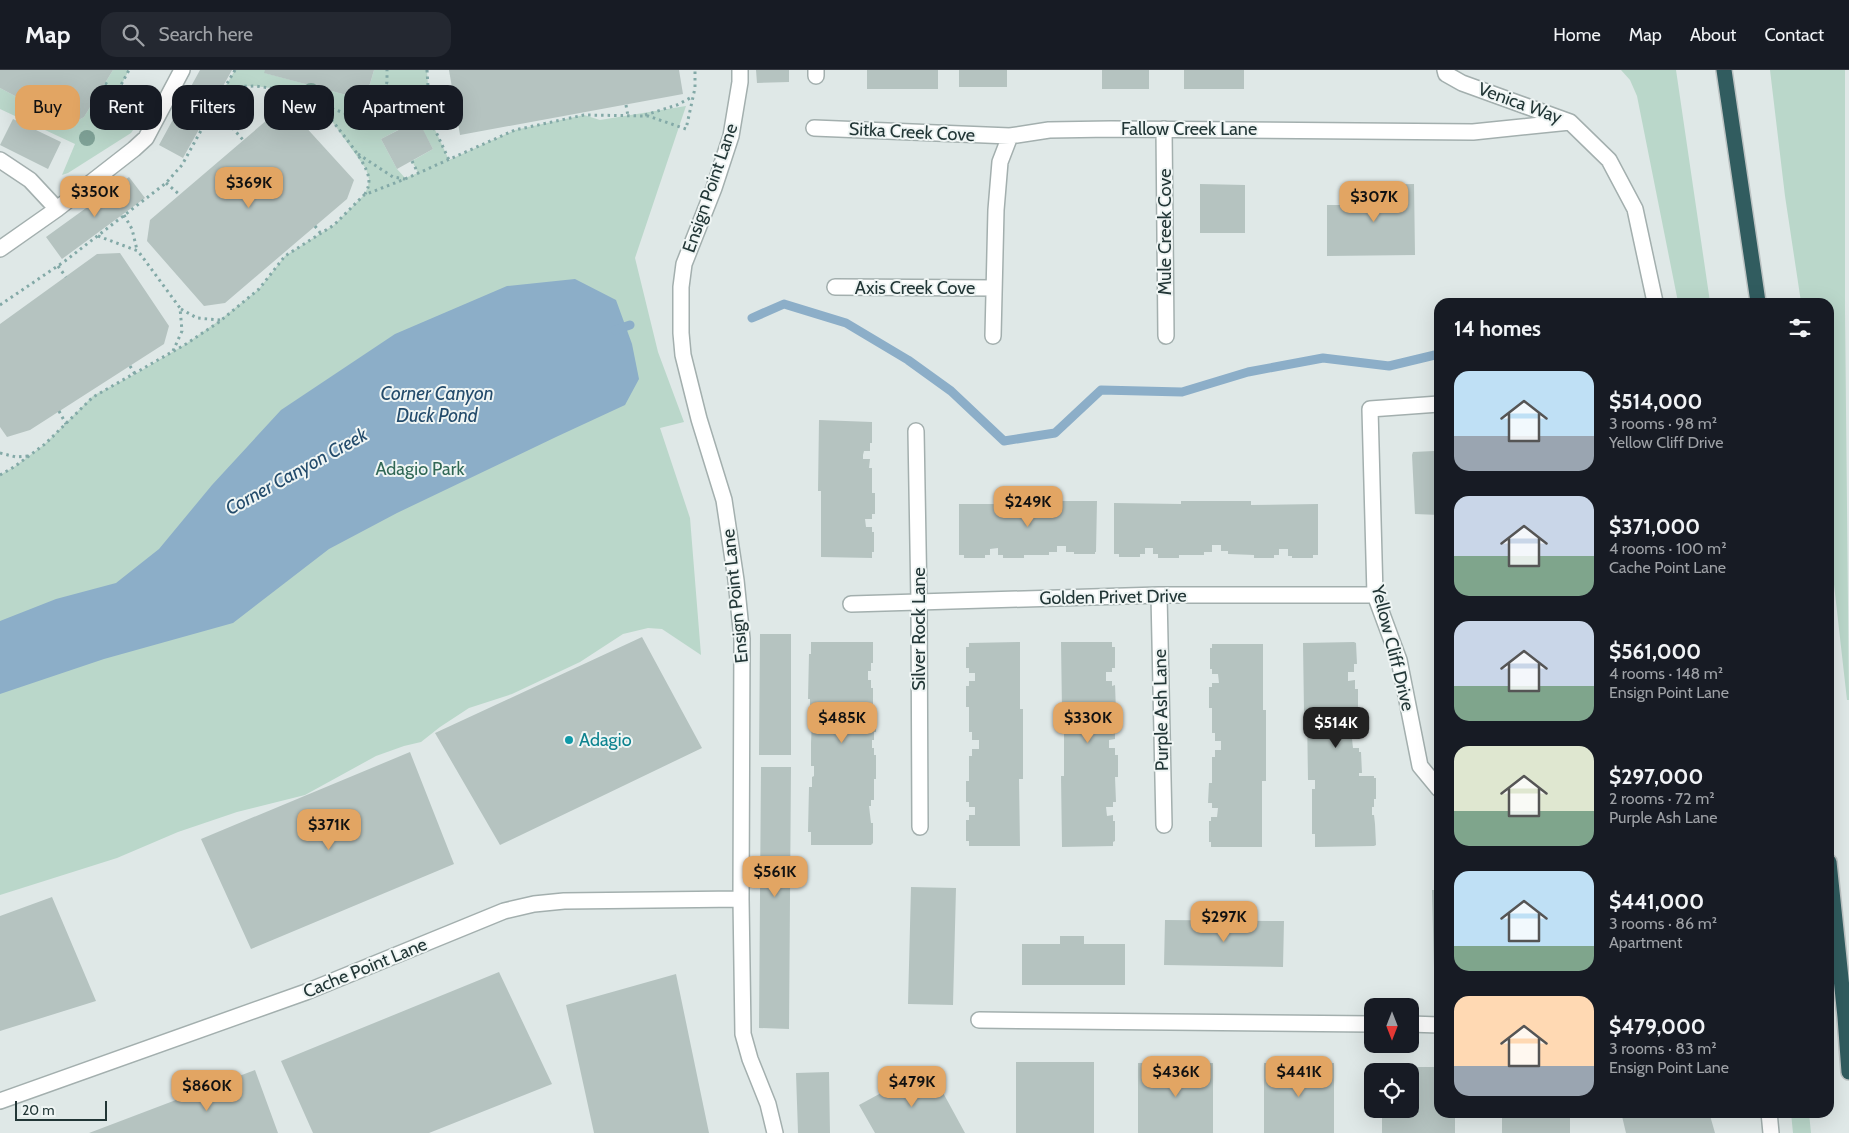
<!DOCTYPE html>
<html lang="en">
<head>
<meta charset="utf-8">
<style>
  :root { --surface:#171b24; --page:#242831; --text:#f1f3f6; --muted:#9ea1a6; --line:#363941; --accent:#e2a563 }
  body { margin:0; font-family:Cabin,sans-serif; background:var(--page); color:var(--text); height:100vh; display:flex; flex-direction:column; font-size:19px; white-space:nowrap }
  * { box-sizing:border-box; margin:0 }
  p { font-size:16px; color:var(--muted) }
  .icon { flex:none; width:28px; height:28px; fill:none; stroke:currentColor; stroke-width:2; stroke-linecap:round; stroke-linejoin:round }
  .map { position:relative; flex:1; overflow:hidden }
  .side { position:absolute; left:1434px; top:228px; width:400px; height:820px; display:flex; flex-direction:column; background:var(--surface); border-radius:15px; box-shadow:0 5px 20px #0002 }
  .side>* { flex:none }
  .guide { position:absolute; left:15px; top:15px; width:475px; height:45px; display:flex; gap:10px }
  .needle { width:32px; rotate:180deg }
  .fabs { position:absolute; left:1364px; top:928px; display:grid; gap:10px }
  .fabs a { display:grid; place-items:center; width:55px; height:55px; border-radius:10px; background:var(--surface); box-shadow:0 5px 20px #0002; font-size:25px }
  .scale { position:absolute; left:15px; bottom:12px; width:92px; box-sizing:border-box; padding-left:5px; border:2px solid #223636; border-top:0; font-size:14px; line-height:18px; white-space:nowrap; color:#223636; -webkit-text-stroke:4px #eff5f4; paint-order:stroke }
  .price { position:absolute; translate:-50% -42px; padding:0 11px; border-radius:10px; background:var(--accent); color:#111; font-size:16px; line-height:32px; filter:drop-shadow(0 1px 2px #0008) }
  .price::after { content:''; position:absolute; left:50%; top:30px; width:15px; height:11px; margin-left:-8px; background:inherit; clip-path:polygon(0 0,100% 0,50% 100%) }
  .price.selected { background:#222; color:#fff }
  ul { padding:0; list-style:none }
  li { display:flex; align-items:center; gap:15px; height:125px; padding:0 20px }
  li span { display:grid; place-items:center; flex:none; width:140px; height:100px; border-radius:15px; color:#555 }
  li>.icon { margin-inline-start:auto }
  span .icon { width:60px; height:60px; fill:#fffc; stroke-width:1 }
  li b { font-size:21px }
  h2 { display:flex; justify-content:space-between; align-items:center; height:60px; padding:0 20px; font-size:21px }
  .chip { padding:0 18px; border-radius:15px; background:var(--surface); box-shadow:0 5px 20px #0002; font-size:18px; line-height:45px }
  .chip.selected { background:var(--accent); color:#111 }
  header { display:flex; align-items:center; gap:30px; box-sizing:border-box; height:70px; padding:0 25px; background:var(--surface); border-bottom:1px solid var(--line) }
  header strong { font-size:24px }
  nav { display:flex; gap:28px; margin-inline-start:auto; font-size:18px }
  .search { width:350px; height:45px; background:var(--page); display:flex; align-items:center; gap:12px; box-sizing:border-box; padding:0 18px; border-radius:15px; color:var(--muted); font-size:19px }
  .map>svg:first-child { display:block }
  .green { fill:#bad7ca; fill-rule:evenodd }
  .water { fill:#8caec8 }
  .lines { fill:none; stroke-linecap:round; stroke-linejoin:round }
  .stream { stroke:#8caec8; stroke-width:9 }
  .building { fill:#b5c3c0 }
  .minor-casing { stroke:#a3afae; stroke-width:18 }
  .highway-casing { stroke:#bdc3c3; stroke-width:18 }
  .path { stroke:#83a9a7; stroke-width:3; stroke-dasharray:2.5 4; stroke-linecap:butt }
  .minor { stroke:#fff; stroke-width:15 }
  .highway { stroke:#315c5f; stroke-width:15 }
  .tree { fill:#7fa297 }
  .culture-dot { fill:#0f9aa8; stroke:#eff5f4; stroke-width:2 }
  .labels { text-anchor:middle; stroke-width:4; stroke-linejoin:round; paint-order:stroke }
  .street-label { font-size:18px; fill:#223636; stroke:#eff5f4 }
  .park-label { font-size:18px; fill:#316856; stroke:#eff5f4 }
  .culture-label { font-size:18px; fill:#0d838f; stroke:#eff5f4; text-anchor:start }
  .water-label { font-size:19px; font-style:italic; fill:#234b6b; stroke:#eff5f4 }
</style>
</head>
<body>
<header>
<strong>Map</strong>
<div class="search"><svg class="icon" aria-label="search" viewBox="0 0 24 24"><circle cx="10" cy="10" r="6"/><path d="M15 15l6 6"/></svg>Search here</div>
<nav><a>Home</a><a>Map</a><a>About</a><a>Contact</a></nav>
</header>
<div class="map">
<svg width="1849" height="1063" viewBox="0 0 1849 1063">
  <rect width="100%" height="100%" fill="#dfe8e7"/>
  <path class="green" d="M113,0H129L107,43L133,60L131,63L68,103L62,105L75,74L0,39V18L70,55L84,47Z
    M235,0H265V3L354,27L370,14L374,0H427L430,49L449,90L515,60L584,45L600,50L686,36L635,188L658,282L684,352L660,358L690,448L701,585L662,559L648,558L623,564L580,592L512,624L469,638L440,657L421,672L404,676L376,686L305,725L237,742L178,762L117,788L0,825V405L14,397L45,374L93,326L135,304L186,274L220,250L259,219L285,186L334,155L364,125L368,117L369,109L366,99L319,33L278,19L255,16L225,17ZM417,50L433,79L412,91L418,103L405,108L397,99L381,69Z
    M1621,0H1676L1710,232H1678L1637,26L1630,10Z
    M1770,0H1845V243L1849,630H1847L1829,470V232H1801L1785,126Z
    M1791,1043H1809L1811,1063H1793Z"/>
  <path class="water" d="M575,209L616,230L632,274L639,309L625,335L556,367L397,443L329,479L233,553L104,589L0,624V551L56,529L116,513L159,479L212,415L281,340L395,264L507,216Z"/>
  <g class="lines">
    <path class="stream" d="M752,248L784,234L846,253L908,290L951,321L1004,371L1055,363L1101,320L1182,322L1248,302L1323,288L1389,296L1439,284
      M615,260L630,255"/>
  </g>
  <path class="building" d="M0,0H113L84,47L70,55L0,18Z
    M200,0H232L183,88L159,75Z
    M265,0H374L370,14L354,27L264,3Z
    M449,0H679L683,24L460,65Z
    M756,0H789V12L757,13Z
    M867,0H938V19H867Z
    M959,0H1007V17H959Z
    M1102,0H1149V19H1102Z
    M1184,0H1244V19H1184Z
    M292,42L354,110L347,129L225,233L204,236L147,171L150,150L274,44Z
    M13,49L61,72L48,99L0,75Z
    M418,50L433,79L397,99L381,69Z
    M129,107L145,128L62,189L46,167Z
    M1200,114L1245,115V163H1200Z
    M1414,114L1415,185L1327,186V135H1358L1357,115Z
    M120,183L169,256L164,274L30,360L7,367L0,357V254L97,184Z
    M819,350L872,352V373H870V381H864L863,385V389H870L869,398H872V423H875V444H872V449H865L866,457H872V462H874V482H872V488L821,487V421H818Z
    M1434,381V383H1439V445L1415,444L1412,385L1413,382Z
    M1026,431H1097L1096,482H1095V484H1074V482H1066V476H1057V482H1049V485H1024V488H1003V485H998V478L990,479V485H985V488H964V485H959V434H1026Z
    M1181,431H1251V435L1318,434V485H1313V488H1292V486H1288V479H1279V485H1274V488H1254V485L1228,484V481H1221V475H1212V482H1204V485H1179V488H1158V484H1153V478H1145V484H1140V487H1119V484H1114V433L1181,434Z
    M760,564H791V685H759Z
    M642,567L702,678L500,775L435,663Z
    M811,572H873V593H871V601H868V610H871V618H873V639H876V662H874V670H872V678H874V685H876V709H874V730H871V736H869L871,753H873V773L871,775H811V762H808L809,717H812V707L814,706V696H811V673L812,650H814V642L810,641V629H808L809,584H811Z
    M1020,572V639H1023V709H1019L1020,776H969V771H966V750H969V745H975V737H969V732H966V711H969V686H972V679H979V670H972V662H969V637H966V616H969V611H975V603H969V598H966V577H969V573Z
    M1061,572H1112V577H1115V598H1112V602H1106V611H1112V616L1115,615L1116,641H1118V661H1115V669L1109,670V678H1115V685H1118V707H1115L1116,732H1113V737H1106L1107,746L1113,745V751H1115V771L1113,772V776L1062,777L1061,706H1064V640L1062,641Z
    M1354,572L1356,573L1357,594H1354V602H1348V611L1355,610V619H1358V643H1361L1362,664H1359V669H1352L1353,678H1359V682H1361L1362,703H1359V706H1374V708H1376V729H1374V737H1372V745H1374L1375,754L1376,775L1374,776L1315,777V764H1312V719H1315V710H1308L1307,642H1304L1303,573Z
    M1212,574H1263V640H1266V711H1262V777H1211V772H1209V751H1211V747H1217L1218,738H1212V733H1208L1209,713H1212V687H1215V680H1221V671H1215V663H1212V638H1209V617H1212V613H1219L1218,604H1212V599H1210V578H1212Z
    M410,682L454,794L251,879L201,769Z
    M761,697H791L789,959L759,958Z
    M911,817L956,818L953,935L908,934Z
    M1432,820H1439V936L1435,937Z
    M52,827L96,931L0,961V846Z
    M1165,850L1284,851L1283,897L1164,895Z
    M1060,866H1084V874H1125V915H1022V874H1060Z
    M499,902L552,1014L429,1063H313L281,991Z
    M676,904L709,1063H594L566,935Z
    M1016,992H1094V1063H1016Z
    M1138,993H1213V1063H1138Z
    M1264,993H1334V1063H1264Z
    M929,997L965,1063H875L859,1035Z
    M1382,997H1439V1042H1455V1063H1382V1039H1410V1001H1382Z
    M255,1000L278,1063H89Z
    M829,1002L830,1063H798L796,1003Z
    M1502,1042H1570V1063H1502Z
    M1621,1042H1709L1715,1063H1626Z"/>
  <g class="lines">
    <defs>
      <path id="minor" d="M740,0V12L731,66L714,118L684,194L681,217V263L683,285L699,349L724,430L736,510L742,569L741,829L743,964L750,989L768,1034L775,1063
        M1445,0L1446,4L1462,13L1570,52L1609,90L1635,139L1655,232
        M816,6V0
        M814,58L1010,66
        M1164,59L1166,266
        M0,90L30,110L57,139
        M0,179L57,139L134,79L146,68L182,0
        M835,217L994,218
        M993,266L996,140L1000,92L1010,66L1049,60L1111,59L1473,62L1570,52
        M1439,334L1370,339L1375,525L1399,590L1420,696L1439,719
        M916,361L919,532L920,757
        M1159,525L1164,755
        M851,534L1159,525H1375
        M979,950L1372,954
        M1410,954L1439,955
        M0,1031L306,922L504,841L534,834L564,831L741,829
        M1769,1042L1771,1063"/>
      <path id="highway" d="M1724,0L1758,232
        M1829,792L1845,947L1849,1002"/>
    </defs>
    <use href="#minor" class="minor-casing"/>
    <use href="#highway" class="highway-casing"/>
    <path class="path" d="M235,0L225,17L255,16L278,19L347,44L362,43L380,32L387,12V0
      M427,0L430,49L449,90
      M105,13L119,21
      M320,34C332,53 366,88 369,109C369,115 368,119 365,124
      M626,35L628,46
      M106,43L129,0
      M211,43L229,54L244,71
      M645,45L677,35L692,27
      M358,84L393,107L405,109
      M412,91L418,103
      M166,113L180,125
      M124,145L132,159L137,180
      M315,156L321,164
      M98,166L138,181L180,238L182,261L173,281
      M58,196L66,207
      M0,235L65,191L166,113L182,95L225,17
      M181,239L197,248L220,250
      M130,296L135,304
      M59,341L66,354
      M0,383L16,387L29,386
      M0,405L14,397L45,374L93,327L186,274L219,252L259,219L285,186L334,155L364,125L405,109L515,60L584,45L648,46L686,59L695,18V0"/>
    <use href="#minor" class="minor"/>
    <use href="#highway" class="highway"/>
  </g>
  <g class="tree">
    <circle cx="311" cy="21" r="8"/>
    <circle cx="87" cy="68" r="8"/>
  </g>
  <circle class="culture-dot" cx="569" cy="670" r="5"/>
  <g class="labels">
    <g class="street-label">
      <text transform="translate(1520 33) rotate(20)" y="6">Venica Way</text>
      <text x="1189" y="65">Fallow Creek Lane</text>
      <text transform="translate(912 62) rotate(3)" y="6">Sitka Creek Cove</text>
      <text transform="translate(710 118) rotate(-71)" y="6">Ensign Point Lane</text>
      <text transform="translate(1165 162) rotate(-90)" y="6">Mule Creek Cove</text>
      <text x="915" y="224">Axis Creek Cove</text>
      <text transform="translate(735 526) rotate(-96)" y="6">Ensign Point Lane</text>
      <text transform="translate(1113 527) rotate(-1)" y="6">Golden Privet Drive</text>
      <text transform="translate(919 559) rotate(-90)" y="6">Silver Rock Lane</text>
      <text transform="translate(1393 578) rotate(76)" y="6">Yellow Cliff Drive</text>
      <text transform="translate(1161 640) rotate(-91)" y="6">Purple Ash Lane</text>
      <text transform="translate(365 898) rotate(-22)" y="6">Cache Point Lane</text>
    </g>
    <g class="park-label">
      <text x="420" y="405">Adagio Park</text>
    </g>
    <g class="culture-label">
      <text x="579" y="676">Adagio</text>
    </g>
    <g class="water-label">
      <text x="437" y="330">Corner Canyon<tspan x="437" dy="22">Duck Pond</tspan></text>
      <text transform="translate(296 401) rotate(-29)" y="7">Corner Canyon Creek</text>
    </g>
  </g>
</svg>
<div class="fabs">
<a><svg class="needle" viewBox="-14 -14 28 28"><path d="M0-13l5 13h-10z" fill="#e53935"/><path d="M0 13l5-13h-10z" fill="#9ea1a6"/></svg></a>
<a><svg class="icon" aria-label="locate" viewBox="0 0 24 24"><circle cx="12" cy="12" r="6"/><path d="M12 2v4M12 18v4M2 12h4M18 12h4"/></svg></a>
</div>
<div class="scale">20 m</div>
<b class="price" style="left:249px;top:139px">$369K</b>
<b class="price" style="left:95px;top:148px">$350K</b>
<b class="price" style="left:1374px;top:153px">$307K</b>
<b class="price" style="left:1028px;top:458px">$249K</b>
<b class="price" style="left:842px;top:674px">$485K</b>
<b class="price" style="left:1088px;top:674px">$330K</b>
<b class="price selected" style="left:1336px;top:679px">$514K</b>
<b class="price" style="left:329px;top:781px">$371K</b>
<b class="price" style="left:775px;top:828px">$561K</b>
<b class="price" style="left:1224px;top:873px">$297K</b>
<b class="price" style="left:1176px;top:1028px">$436K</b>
<b class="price" style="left:1299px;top:1028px">$441K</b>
<b class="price" style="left:912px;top:1038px">$479K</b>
<b class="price" style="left:207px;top:1042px">$860K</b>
<div class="guide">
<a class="chip selected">Buy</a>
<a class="chip">Rent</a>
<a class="chip">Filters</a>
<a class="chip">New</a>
<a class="chip">Apartment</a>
</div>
<section class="side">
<h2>14 homes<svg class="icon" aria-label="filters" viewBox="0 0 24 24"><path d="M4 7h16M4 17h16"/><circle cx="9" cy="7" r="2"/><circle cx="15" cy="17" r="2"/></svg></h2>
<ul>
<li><span style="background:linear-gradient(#bfe0f5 65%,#9aa5b1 0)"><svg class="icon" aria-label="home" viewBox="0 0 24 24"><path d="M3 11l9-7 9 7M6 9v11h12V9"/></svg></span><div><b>$514,000</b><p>3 rooms · 98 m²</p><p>Yellow Cliff Drive</p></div></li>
<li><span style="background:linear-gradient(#c9d6e8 60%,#7fa58c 0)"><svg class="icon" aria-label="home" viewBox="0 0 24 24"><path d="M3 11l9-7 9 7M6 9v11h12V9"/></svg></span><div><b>$371,000</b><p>4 rooms · 100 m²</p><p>Cache Point Lane</p></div></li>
<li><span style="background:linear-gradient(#c9d6e8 65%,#7fa58c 0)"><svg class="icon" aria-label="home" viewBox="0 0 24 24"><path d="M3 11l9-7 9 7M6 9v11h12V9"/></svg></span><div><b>$561,000</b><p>4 rooms · 148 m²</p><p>Ensign Point Lane</p></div></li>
<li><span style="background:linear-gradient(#dfe7d0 65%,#7fa58c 0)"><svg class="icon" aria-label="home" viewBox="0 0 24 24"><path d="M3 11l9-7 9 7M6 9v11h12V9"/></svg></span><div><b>$297,000</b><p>2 rooms · 72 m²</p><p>Purple Ash Lane</p></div></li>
<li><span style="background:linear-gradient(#bfe0f5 75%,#7fa58c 0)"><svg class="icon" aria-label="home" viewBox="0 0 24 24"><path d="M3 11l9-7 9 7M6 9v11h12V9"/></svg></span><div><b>$441,000</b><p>3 rooms · 86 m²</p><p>Apartment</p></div></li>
<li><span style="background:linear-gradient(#ffd9b3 70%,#9aa5b1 0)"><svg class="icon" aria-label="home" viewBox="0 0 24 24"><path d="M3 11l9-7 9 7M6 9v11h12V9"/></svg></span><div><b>$479,000</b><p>3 rooms · 83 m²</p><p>Ensign Point Lane</p></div></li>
</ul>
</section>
</div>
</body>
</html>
